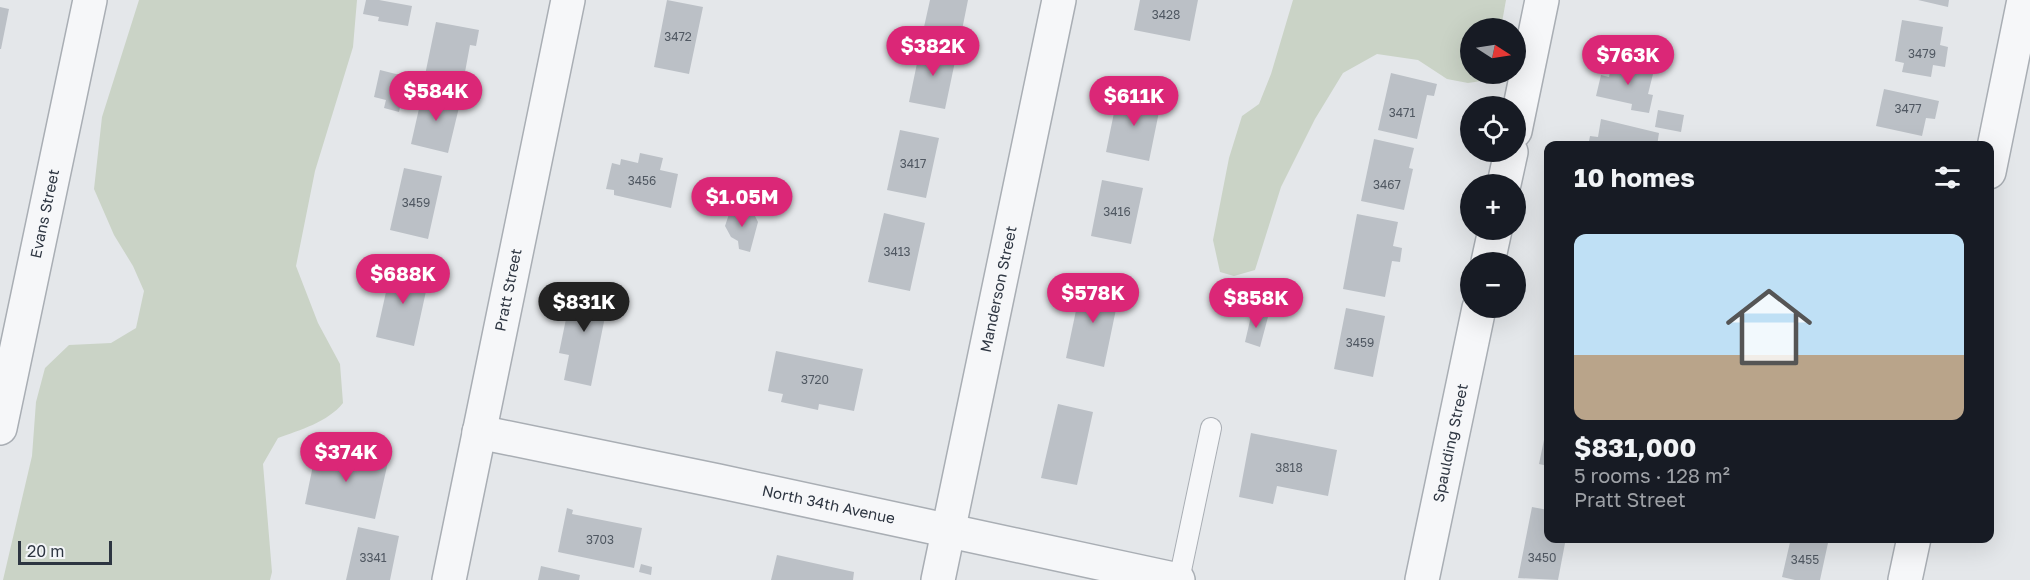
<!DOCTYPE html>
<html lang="en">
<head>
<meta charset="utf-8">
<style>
  :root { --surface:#171b24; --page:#242831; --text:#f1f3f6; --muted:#9ea1a6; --line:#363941; --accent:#db2777 }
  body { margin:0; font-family:"Golos Text",sans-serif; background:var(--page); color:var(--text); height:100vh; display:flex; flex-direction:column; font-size:22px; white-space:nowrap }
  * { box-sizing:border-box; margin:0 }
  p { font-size:20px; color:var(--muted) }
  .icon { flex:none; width:33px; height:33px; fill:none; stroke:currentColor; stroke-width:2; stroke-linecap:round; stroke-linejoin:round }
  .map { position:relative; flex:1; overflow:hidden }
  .drawer { position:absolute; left:1544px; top:141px; width:450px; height:402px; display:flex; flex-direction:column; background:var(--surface); border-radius:12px; box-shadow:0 6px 24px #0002 }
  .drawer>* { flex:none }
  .needle { width:39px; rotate:102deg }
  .tools { position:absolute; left:1460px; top:18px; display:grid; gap:12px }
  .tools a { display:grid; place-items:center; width:66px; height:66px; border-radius:50%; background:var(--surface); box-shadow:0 6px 24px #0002; font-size:30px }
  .scale { position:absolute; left:18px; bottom:15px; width:94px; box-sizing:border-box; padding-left:6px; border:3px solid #2d3541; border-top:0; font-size:16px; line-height:21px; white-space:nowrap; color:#2d3541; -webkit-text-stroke:4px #f3f5f8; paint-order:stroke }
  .price { position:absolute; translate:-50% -51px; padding:0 14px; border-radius:21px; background:var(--accent); color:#fff; font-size:20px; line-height:39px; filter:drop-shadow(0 2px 3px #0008) }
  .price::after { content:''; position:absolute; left:50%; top:36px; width:18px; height:14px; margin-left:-9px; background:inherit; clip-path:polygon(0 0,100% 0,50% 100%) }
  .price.selected { background:#222; color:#fff }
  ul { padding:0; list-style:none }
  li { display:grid; align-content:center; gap:12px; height:318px; padding:0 30px }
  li+li { border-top:2px solid var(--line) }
  li span { display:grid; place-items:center; height:186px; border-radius:12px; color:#555 }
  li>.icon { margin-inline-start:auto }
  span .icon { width:108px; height:108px; fill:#fffc; stroke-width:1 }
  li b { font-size:26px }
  h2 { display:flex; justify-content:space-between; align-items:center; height:72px; padding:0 30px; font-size:26px }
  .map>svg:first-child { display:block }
  .green { fill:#cad3c6 }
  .building { fill:#bbc0c6 }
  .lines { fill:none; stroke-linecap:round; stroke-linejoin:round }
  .lane-casing { stroke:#a9aeb4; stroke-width:22 }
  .street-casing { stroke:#a9aeb4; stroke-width:36 }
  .lane { stroke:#f6f7f9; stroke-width:20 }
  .street { stroke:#f6f7f9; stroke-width:33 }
  .labels { text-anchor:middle; stroke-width:6; stroke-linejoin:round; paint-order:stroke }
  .number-label { font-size:12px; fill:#505862 }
  .street-label { font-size:15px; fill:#2d3541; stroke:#f3f5f8 }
</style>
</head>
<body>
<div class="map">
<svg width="2030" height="580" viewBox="0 0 2030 580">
  <rect width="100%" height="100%" fill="#e4e7ea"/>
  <path class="green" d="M139,0H357L353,47L315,171L296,266L318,323L340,364L343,403C328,422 300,430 278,438L263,464L272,572L270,580H3L32,456L36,402L45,368L69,345L111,343L136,328L144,291L133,266L114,235L94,189L102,117Z
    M1293,0H1506L1501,28H1470V74H1493L1481,81L1468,83L1447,79L1418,60L1377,54L1343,73L1315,119L1281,187L1255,270L1234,276L1220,272L1213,240L1229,158L1242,116L1259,104L1271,74Z"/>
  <path class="building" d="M366,0H379L412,6L408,26L378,21L379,17L363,14Z
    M667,0L703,7L689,74L654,67Z
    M930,0H968L961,35L924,27Z
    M1140,0H1198L1190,41L1134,30Z
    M1918,0H1949L1948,7Z
    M0,7L9,9L1,49H0Z
    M1902,20L1943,27L1940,45L1948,47L1945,67L1933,65L1931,77L1902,72L1904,63L1895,61Z
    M436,22L479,30L476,46L470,45L463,83L425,75Z
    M921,44L957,52L945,109L909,102Z
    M1612,61L1654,70L1648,94L1653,95L1649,113L1631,110L1632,104L1596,96L1601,75L1609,77Z
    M380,70L412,78L405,104L401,103L399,112L384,108L386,100L374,97Z
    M1391,73L1437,84L1434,96L1427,95L1417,139L1378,130Z
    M1884,89L1939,101L1935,119L1926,118L1922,136L1876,126Z
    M423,91L461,99L448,153L411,144Z
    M1118,93L1161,102L1149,161L1106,152Z
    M1658,110L1684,115L1681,132L1655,127Z
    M1601,119L1659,133L1657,146H1588L1590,136L1598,137Z
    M900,130L939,138L926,198L887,190Z
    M1374,139L1414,148L1409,168L1413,169L1404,210L1361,201Z
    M640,153L663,158L660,170L678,174L671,208L614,195V190L606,189L612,163L620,165L621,159L638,163Z
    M404,168L442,176L428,239L390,230Z
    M1102,180L1143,188L1131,244L1091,236Z
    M740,208L753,212L758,222L750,252L739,249L738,241L731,237L725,226L729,214Z
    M884,213L925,223L910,291L868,282Z
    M1357,214L1398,222L1393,246L1402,248L1400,262L1392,261L1385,297L1343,289Z
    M392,265L430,273L414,346L376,337Z
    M1082,282L1120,290L1104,367L1066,358Z
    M573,285L610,292L591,386L564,380L569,355L559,353Z
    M1346,308L1385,316L1373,377L1334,369Z
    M1252,312L1268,317L1260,347L1245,342Z
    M776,351L863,369L854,411L819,404L818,410L781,402L783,394L768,391Z
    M1058,404L1093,412L1077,485L1041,478Z
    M1547,425H1548V466L1539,464Z
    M1251,433L1337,450L1328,496L1277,486L1273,504L1239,497Z
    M317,446L388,462L375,519L305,504Z
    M1532,507L1548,510V538H1566L1558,580L1518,578Z
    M567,508L573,510L572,514L642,528L634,568L558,552Z
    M358,527L399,536L390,580H346Z
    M1791,538H1809L1828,543L1820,580H1795L1782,577Z
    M777,555L854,572L853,580H771Z
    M641,564L652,567L651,575L639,572Z
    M541,566L580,575L579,580H538Z"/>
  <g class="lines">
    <defs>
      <path id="lane" d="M1179,580L1211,428"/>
      <g id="street">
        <path d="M1515,131L1542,0"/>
        <path d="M1989,172L2024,0"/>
        <path d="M1504,184L1511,152"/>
        <path d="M1488,262L1495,230"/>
        <path id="s1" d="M0,428L90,0"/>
        <path id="s2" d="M479,432L718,481L1178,580"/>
        <path id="s3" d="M449,580L568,0"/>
        <path id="s4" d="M938,580L1059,0"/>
        <path id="s5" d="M1422,580L1479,308"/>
        <path d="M1905,580L1914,538"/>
      </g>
    </defs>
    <use href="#lane" class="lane-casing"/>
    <use href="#street" class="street-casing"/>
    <use href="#lane" class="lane"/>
    <use href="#street" class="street"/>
  </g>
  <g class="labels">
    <g class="number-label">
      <text x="1166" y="19">3428</text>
      <text x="678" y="41">3472</text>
      <text x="1922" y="58">3479</text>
      <text x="1908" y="113">3477</text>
      <text x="1402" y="117">3471</text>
      <text x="913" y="168">3417</text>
      <text x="642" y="185">3456</text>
      <text x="1387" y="189">3467</text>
      <text x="416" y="207">3459</text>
      <text x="1117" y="216">3416</text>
      <text x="897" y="256">3413</text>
      <text x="1360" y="347">3459</text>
      <text x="815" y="384">3720</text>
      <text x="1289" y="472">3818</text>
      <text x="600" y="544">3703</text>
      <text x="373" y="562">3341</text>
      <text x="1542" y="562">3450</text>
      <text x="1805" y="564">3455</text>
    </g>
    <g class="street-label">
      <text dy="5" stroke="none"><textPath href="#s1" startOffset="219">Evans Street</textPath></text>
      <text dy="5" stroke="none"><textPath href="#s3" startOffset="296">Pratt Street</textPath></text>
      <text dy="5" stroke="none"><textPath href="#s4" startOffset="297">Manderson Street</textPath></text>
      <text dy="5" stroke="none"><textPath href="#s5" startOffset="140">Spaulding Street</textPath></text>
      <text dy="5" stroke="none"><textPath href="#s2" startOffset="357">North 34th Avenue</textPath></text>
    </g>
  </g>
</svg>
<div class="tools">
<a><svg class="needle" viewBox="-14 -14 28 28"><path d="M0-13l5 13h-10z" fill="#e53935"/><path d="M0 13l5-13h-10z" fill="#9ea1a6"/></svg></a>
<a><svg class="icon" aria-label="locate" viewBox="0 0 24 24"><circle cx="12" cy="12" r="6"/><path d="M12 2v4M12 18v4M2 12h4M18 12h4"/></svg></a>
<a>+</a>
<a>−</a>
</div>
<div class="scale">20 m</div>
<b class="price" style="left:933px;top:77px">$382K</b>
<b class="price" style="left:1628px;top:86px">$763K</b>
<b class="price" style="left:436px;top:122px">$584K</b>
<b class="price" style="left:1134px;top:127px">$611K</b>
<b class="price" style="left:742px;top:228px">$1.05M</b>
<b class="price" style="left:403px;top:305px">$688K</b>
<b class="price" style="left:1093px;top:324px">$578K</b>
<b class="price" style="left:1256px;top:329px">$858K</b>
<b class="price selected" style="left:584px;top:333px">$831K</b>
<b class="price" style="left:346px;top:483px">$374K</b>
<section class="drawer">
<h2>10 homes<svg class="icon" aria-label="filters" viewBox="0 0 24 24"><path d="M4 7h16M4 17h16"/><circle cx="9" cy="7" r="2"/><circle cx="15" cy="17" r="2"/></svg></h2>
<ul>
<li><span style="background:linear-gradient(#bfe0f5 65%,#b9a48a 0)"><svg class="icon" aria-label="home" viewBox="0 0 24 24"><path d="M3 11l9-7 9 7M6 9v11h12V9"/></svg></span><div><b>$831,000</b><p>5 rooms · 128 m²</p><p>Pratt Street</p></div></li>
</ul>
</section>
</div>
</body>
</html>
